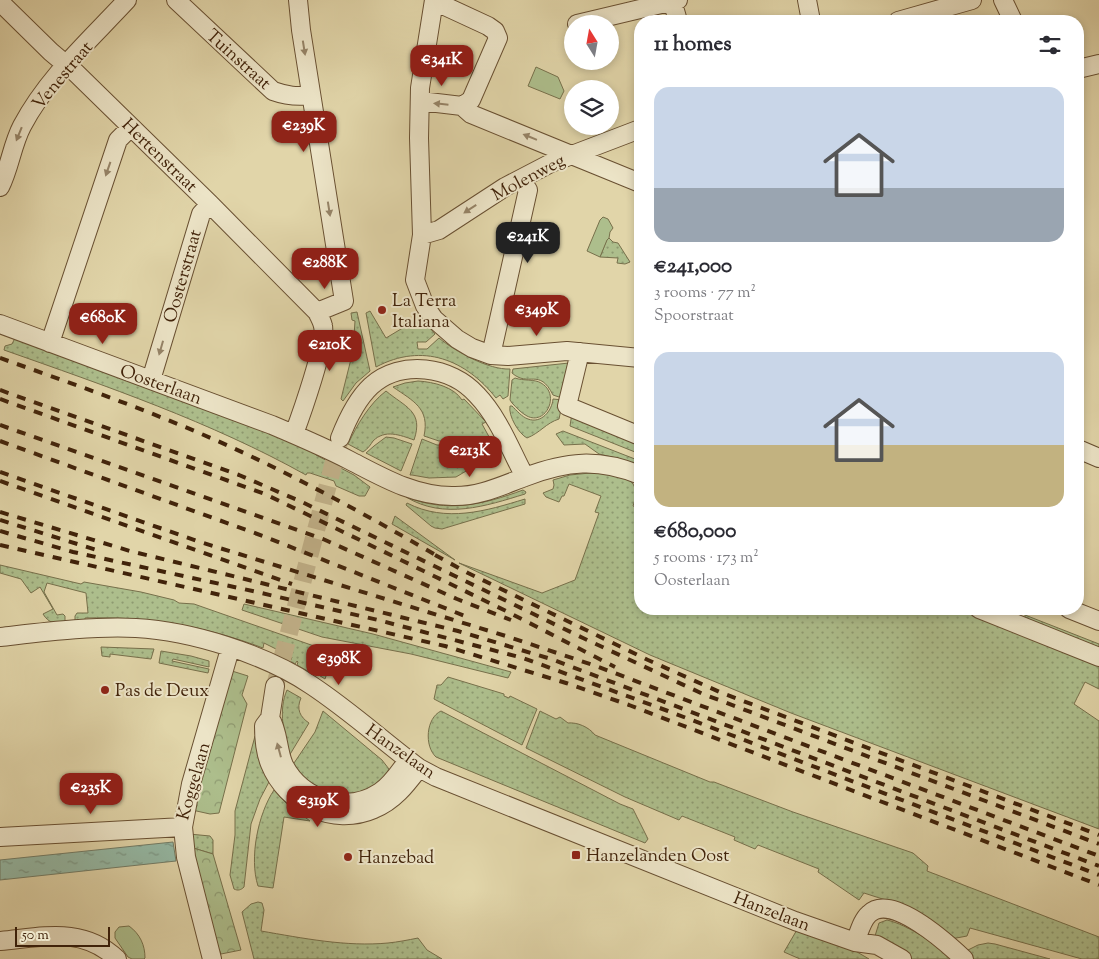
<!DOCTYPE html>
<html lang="en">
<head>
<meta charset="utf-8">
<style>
  :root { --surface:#fff; --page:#f2f2f3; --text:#2b2b33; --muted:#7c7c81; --accent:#8f2418 }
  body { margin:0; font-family:"Sorts Mill Goudy",serif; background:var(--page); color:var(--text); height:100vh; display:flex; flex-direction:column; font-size:19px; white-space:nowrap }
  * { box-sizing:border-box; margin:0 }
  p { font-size:16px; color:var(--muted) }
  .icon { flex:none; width:28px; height:28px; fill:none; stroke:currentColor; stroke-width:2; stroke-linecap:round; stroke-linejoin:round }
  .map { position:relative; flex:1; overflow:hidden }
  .panel { position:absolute; left:634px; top:15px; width:450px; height:600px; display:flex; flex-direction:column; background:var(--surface); border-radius:20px; box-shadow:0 2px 8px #0003 }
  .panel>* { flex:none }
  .needle { width:32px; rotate:349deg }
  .controls { position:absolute; left:564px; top:15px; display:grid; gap:10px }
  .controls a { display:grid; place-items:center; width:55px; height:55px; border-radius:50%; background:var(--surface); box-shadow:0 2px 8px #0003; font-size:25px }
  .scale { position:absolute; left:15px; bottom:12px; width:95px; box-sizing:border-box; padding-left:5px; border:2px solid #41230a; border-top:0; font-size:14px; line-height:18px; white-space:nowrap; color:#41230a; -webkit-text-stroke:4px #ece4c7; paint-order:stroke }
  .price { position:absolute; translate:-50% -42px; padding:0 11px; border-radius:10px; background:var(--accent); color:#fff; font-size:16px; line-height:32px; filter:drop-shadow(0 1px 2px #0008) }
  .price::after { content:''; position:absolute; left:50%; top:30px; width:15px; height:11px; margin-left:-8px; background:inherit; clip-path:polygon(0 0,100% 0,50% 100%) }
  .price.active { background:#222; color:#fff }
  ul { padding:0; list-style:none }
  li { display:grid; align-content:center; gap:10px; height:265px; padding:0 20px }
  li span { display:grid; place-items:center; height:155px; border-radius:15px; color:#555 }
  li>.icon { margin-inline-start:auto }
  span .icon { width:90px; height:90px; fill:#fffc; stroke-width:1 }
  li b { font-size:21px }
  h2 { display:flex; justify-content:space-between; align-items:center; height:60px; padding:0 20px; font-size:21px }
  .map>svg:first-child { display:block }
  .grass { fill:url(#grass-dots); stroke:#77704b }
  .forest { fill:url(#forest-crowns); stroke:#77704b }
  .green { fill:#adbe8c; stroke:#77704b }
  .water { fill:url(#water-ripples); stroke:#737d67 }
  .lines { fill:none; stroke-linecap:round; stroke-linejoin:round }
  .minor-tunnel { stroke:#c1b189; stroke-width:18; stroke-dasharray:18 9; stroke-linecap:butt }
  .minor-casing { stroke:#695032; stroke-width:20 }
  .minor { stroke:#ece4c7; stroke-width:18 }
  .rail { stroke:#41230a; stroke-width:4; stroke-dasharray:9 9; stroke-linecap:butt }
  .oneway { fill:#968468 }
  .poi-dot { fill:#8f2418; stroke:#ece4c7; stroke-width:2 }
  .labels { text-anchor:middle; stroke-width:4; stroke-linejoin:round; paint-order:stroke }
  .street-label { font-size:18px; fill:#41230a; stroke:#ece4c7 }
  .poi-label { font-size:18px; fill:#41230a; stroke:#ece4c7; text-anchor:start }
</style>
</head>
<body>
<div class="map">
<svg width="1099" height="959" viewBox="0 0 1099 959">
  <defs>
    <pattern id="grass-dots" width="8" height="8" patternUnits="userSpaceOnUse" patternTransform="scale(1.25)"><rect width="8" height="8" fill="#adbe8c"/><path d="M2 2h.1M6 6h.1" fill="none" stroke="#8e9a71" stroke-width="1.8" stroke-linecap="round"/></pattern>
    <pattern id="forest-crowns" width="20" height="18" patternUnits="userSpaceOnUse" patternTransform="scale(1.25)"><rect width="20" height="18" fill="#adbe8c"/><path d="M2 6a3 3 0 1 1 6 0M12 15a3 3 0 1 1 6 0" fill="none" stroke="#8e9a71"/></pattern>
    <pattern id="water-ripples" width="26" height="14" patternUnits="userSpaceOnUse" patternTransform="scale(1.25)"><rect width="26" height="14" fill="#95b9a5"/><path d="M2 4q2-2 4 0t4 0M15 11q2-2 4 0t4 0" fill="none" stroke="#7b9685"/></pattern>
  </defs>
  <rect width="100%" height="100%" fill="#e1d5a9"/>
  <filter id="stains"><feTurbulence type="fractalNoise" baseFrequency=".004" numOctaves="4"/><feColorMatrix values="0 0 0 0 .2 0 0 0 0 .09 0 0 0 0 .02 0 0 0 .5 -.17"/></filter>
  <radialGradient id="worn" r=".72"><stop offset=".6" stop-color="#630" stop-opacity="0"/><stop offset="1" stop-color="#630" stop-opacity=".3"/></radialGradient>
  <path class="grass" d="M609,238L613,242L618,243L630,262L625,264L617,263L618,258L600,257L607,239Z
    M370,311L386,338L421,317L435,334L426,342H417L418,349H427L439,338C456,352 489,370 510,369L508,396L503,399L500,395L496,398C466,360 423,342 376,367L366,313Z
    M357,312L370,371L356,383L343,401L341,399L353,351L355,321L352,320L351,313Z
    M16,336L313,449L316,455L354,475L370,487L365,496H359L336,486L334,481L310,473H307L306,475C211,422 106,386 4,350L5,346L12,344Z
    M569,363L565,399L553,395C539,367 529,388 512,373L513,369Z
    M515,378C523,381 535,379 541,383C561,394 546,426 527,416C521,413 516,407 512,403L510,400L512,380Z
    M418,381C434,382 454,387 462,400L464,399L486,422L482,424L493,444L457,440L439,441L424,436C430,408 413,401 393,387L405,383Z
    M386,391C405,407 424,411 414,440C400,435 385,429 373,441C371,444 368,449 363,452L348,444C357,425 369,404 386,391Z
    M553,399L563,400L559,419C546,423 540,433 527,438C519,434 508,416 510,406H512C516,410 522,417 528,419C541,424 552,411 553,399Z
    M572,413L640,443V454L570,426Z
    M563,431L640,461V467L616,458L599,454L585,444L564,445L556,434Z
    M386,437L394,438L412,444L401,471L366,453L374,446Z
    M422,439L437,445H460L495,448V454L456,477L429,478L412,475H410Z
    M590,473C614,473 645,474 633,506L640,509V609H959L1099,664V689L1085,682L1074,704L1099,721V829L791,713L650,655L459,563L542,593L575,580L599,513L595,512L601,496L569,484L564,496H562L559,502L546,497L543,493L553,489L554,485L553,480L570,475Z
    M523,490L526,492L525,494C486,506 444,520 406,497C448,513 482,505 523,490Z
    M525,499V504L442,529L435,528L431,526L406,505L407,503C446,523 486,511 525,499Z
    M395,516L455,560L392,524Z
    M0,565L81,584L84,582L141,592L174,600L179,603L194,604L334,653L325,679L314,672L313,674L297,665L298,662L297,661L295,664L288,660H291L292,657L264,643L263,648C205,626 147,616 85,618V622L75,623V616L77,613H88L86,593L47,583L44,592L57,615L63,614L65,616V623C55,623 49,624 43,614L53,609L40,587L31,593L21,579L0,573Z
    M244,604L373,634L511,672L508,678L411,654L322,637L242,610Z
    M1025,615L1099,644V649L1025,618Z
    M101,647L154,649L151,659L110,654V657L102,656Z
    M161,651L191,656L209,661V667L173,659L172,661L209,669L208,673L159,663Z
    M448,677L504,694V696L509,698L510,696L537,709L522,745L434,699L437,685H441Z
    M287,690L301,698C296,709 300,717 309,723L289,756C284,735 278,710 287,690Z
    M323,711L382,760L389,769C376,799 340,801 315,787C306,782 299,773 292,766L315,732Z
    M441,711L620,804L633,809L648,839L645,843L436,757C424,746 426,718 441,711Z
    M540,711L556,719L560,717L568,723C577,722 589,727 595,735L710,782H714L793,812L913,853L928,866L927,871L1099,937V959H1082L970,928L967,936L951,939L898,904L864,893L859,900L818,872L819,869L758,845L755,849L734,840L735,837L682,816L679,820L625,797L526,748Z
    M255,736H257L270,780L260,799L251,824L244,887C241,890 238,891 234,889L230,875L235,835V811Z
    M274,790L285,802L310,821L284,817L273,888L258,886C249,858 258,814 274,790Z
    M189,834L210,836L213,840V854L190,847Z
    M258,902L262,903L264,910L261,931C302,938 346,947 388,943C398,942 408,940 418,938L427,950L442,959H254L242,912L251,904Z
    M887,920C908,925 935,943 950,959H912L875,936L879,923Z
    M798,928L847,946L869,959H800L784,952Z
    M988,943L995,944L1050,959H971L966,951L978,945Z"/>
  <path class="forest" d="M232,671L248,676L242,695L247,704L219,813L210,814L192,810Z
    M190,847L213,854L241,950L221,954L219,949H216Z"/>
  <path class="green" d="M536,67L558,77L564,91L560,99L528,86Z
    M603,217L608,219L613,228L610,232L609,238L607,240L600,257L587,251L600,220Z
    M129,926C140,934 145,945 145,958L144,959H132L128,957L115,938V932L119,927Z"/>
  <path class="water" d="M173,842L176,861L0,880V860Z"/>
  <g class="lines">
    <path class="minor-tunnel" d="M275,686L340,439"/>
    <defs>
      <path id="minor" d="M176,0L273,91C287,96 297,97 311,95
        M298,0L301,30L344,301L317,312
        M434,0L420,88L419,138L422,235L415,280L425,306L434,319L457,339L472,348L491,355L508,356L567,351L640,358
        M672,0L678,21
        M807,0L811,21
        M1003,0L1013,21
        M434,1L488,26L495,31L498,38L471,100L462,106
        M0,2L51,52L76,73L210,204L317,312C319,316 322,321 323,326C327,342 301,415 294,434
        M898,21L972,0
        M577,24L678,0
        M1078,69L1099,64
        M420,101L462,106L471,114L640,183
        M0,187C10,167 12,145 22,126C48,77 90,40 127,0
        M422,235L439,230L505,187L551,163L640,129
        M0,324L272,425C298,436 324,447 349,460C382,477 414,496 452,496C478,497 501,486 525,477C567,461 598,458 640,475
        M50,343L118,140L131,127
        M580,352L567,406L640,436
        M491,355L528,190L521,180
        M151,380L201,214L210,204
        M340,438C347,420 356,400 371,386C401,359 451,366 477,395C499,418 510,449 525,477
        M1078,449L1099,458
        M979,609L1099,657
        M1069,609L1099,621
        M0,637C45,632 91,626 136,628C191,631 265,654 311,685C349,710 383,741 419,768L436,777L795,921L855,942L877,945L902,959
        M275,686L270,718L264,726C264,739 265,752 270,764C286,804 333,827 374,809C394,801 406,785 419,768
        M270,718C279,732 277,750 284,765C302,800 347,814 380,792C392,784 400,771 408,760
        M0,837L183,827
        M0,941C43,937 83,926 117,959
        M855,942C859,933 862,920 869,914C891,892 948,944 964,959
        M212,959L186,857L183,827L191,784L230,649"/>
    </defs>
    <use href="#minor" class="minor-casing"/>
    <use href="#minor" class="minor"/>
    <path class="rail" d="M0,358C82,387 165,416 244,453C312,485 377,521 441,558
      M0,390L239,475L302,502L583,638L703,694L1099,844
      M0,399L265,494L506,611L615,667
      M0,425L323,539L457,599L511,620
      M0,441L263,536L470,618
      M0,472L200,542L509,637L596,666L1099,856
      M0,481L292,584
      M0,512L130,551L458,631L551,659L1099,866
      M0,520L100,551
      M0,531L73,552L257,592L378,620L523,658L668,711L1099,875
      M0,545L445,646L566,683L629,705L1099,885
      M435,555L468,573L648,660L722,693L1099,835"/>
  </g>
  <defs><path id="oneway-solid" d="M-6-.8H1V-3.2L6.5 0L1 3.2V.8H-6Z" transform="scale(1.25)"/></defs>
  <g class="oneway">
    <use href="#oneway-solid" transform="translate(304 48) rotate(81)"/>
    <use href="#oneway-solid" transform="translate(441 104) rotate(-174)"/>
    <use href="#oneway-solid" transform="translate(19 134) rotate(112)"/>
    <use href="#oneway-solid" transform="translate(530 137) rotate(-158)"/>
    <use href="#oneway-solid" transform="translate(108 169) rotate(109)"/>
    <use href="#oneway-solid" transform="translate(329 209) rotate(81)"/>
    <use href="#oneway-solid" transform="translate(470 209) rotate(147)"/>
    <use href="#oneway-solid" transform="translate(161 348) rotate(106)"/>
    <use href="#oneway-solid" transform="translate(279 750) rotate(-105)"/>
  </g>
  <g class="poi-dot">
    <circle cx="382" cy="310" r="5"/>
    <circle cx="105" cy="690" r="5"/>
    <rect x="571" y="850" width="10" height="10" rx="2.5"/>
    <circle cx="348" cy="857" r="5"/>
  </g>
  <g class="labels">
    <g class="street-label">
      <text transform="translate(239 59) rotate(42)" y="6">Tuinstraat</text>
      <text transform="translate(62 75) rotate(-50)" y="6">Venestraat</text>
      <text transform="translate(160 155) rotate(44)" y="6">Hertenstraat</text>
      <text transform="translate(528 177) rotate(-28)" y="6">Molenweg</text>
      <text transform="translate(182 276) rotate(-74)" y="6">Oosterstraat</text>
      <text transform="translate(161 384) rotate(20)" y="6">Oosterlaan</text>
      <text transform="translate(401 751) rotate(35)" y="6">Hanzelaan</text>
      <text transform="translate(193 781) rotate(-74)" y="6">Koggelaan</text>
      <text transform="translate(772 911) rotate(21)" y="6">Hanzelaan</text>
    </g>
    <g class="poi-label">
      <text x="392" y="306">La Terra<tspan x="392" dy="21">Italiana</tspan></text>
      <text x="115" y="696">Pas de Deux</text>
      <text x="586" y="861">Hanzelanden Oost</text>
      <text x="358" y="863">Hanzebad</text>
    </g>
  </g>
  <rect width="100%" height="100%" filter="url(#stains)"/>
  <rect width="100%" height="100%" fill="url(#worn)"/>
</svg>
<div class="controls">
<a><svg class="needle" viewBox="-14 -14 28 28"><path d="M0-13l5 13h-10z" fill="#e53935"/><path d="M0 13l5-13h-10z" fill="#7c7c81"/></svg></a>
<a><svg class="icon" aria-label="layers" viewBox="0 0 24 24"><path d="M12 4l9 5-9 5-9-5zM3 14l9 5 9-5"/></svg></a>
</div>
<div class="scale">50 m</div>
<b class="price" style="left:442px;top:87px">€341K</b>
<b class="price" style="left:304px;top:153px">€239K</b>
<b class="price active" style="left:528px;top:264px">€241K</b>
<b class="price" style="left:325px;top:290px">€288K</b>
<b class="price" style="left:537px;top:337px">€349K</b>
<b class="price" style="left:103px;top:345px">€680K</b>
<b class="price" style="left:330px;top:372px">€210K</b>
<b class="price" style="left:470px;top:478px">€213K</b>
<b class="price" style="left:339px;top:686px">€398K</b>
<b class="price" style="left:91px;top:815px">€235K</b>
<b class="price" style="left:318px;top:828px">€319K</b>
<section class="panel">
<h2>11 homes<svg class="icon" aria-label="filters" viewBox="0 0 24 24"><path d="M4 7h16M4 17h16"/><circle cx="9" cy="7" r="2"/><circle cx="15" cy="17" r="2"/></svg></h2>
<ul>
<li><span style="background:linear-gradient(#c9d6e8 65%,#9aa5b1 0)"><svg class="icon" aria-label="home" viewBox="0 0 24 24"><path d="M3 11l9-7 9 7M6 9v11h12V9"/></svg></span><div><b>€241,000</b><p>3 rooms · 77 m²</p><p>Spoorstraat</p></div></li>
<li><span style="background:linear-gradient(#c9d6e8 60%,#c2b280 0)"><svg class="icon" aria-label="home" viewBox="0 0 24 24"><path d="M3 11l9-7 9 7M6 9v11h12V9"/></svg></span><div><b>€680,000</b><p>5 rooms · 173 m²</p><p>Oosterlaan</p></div></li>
</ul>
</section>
</div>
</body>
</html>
